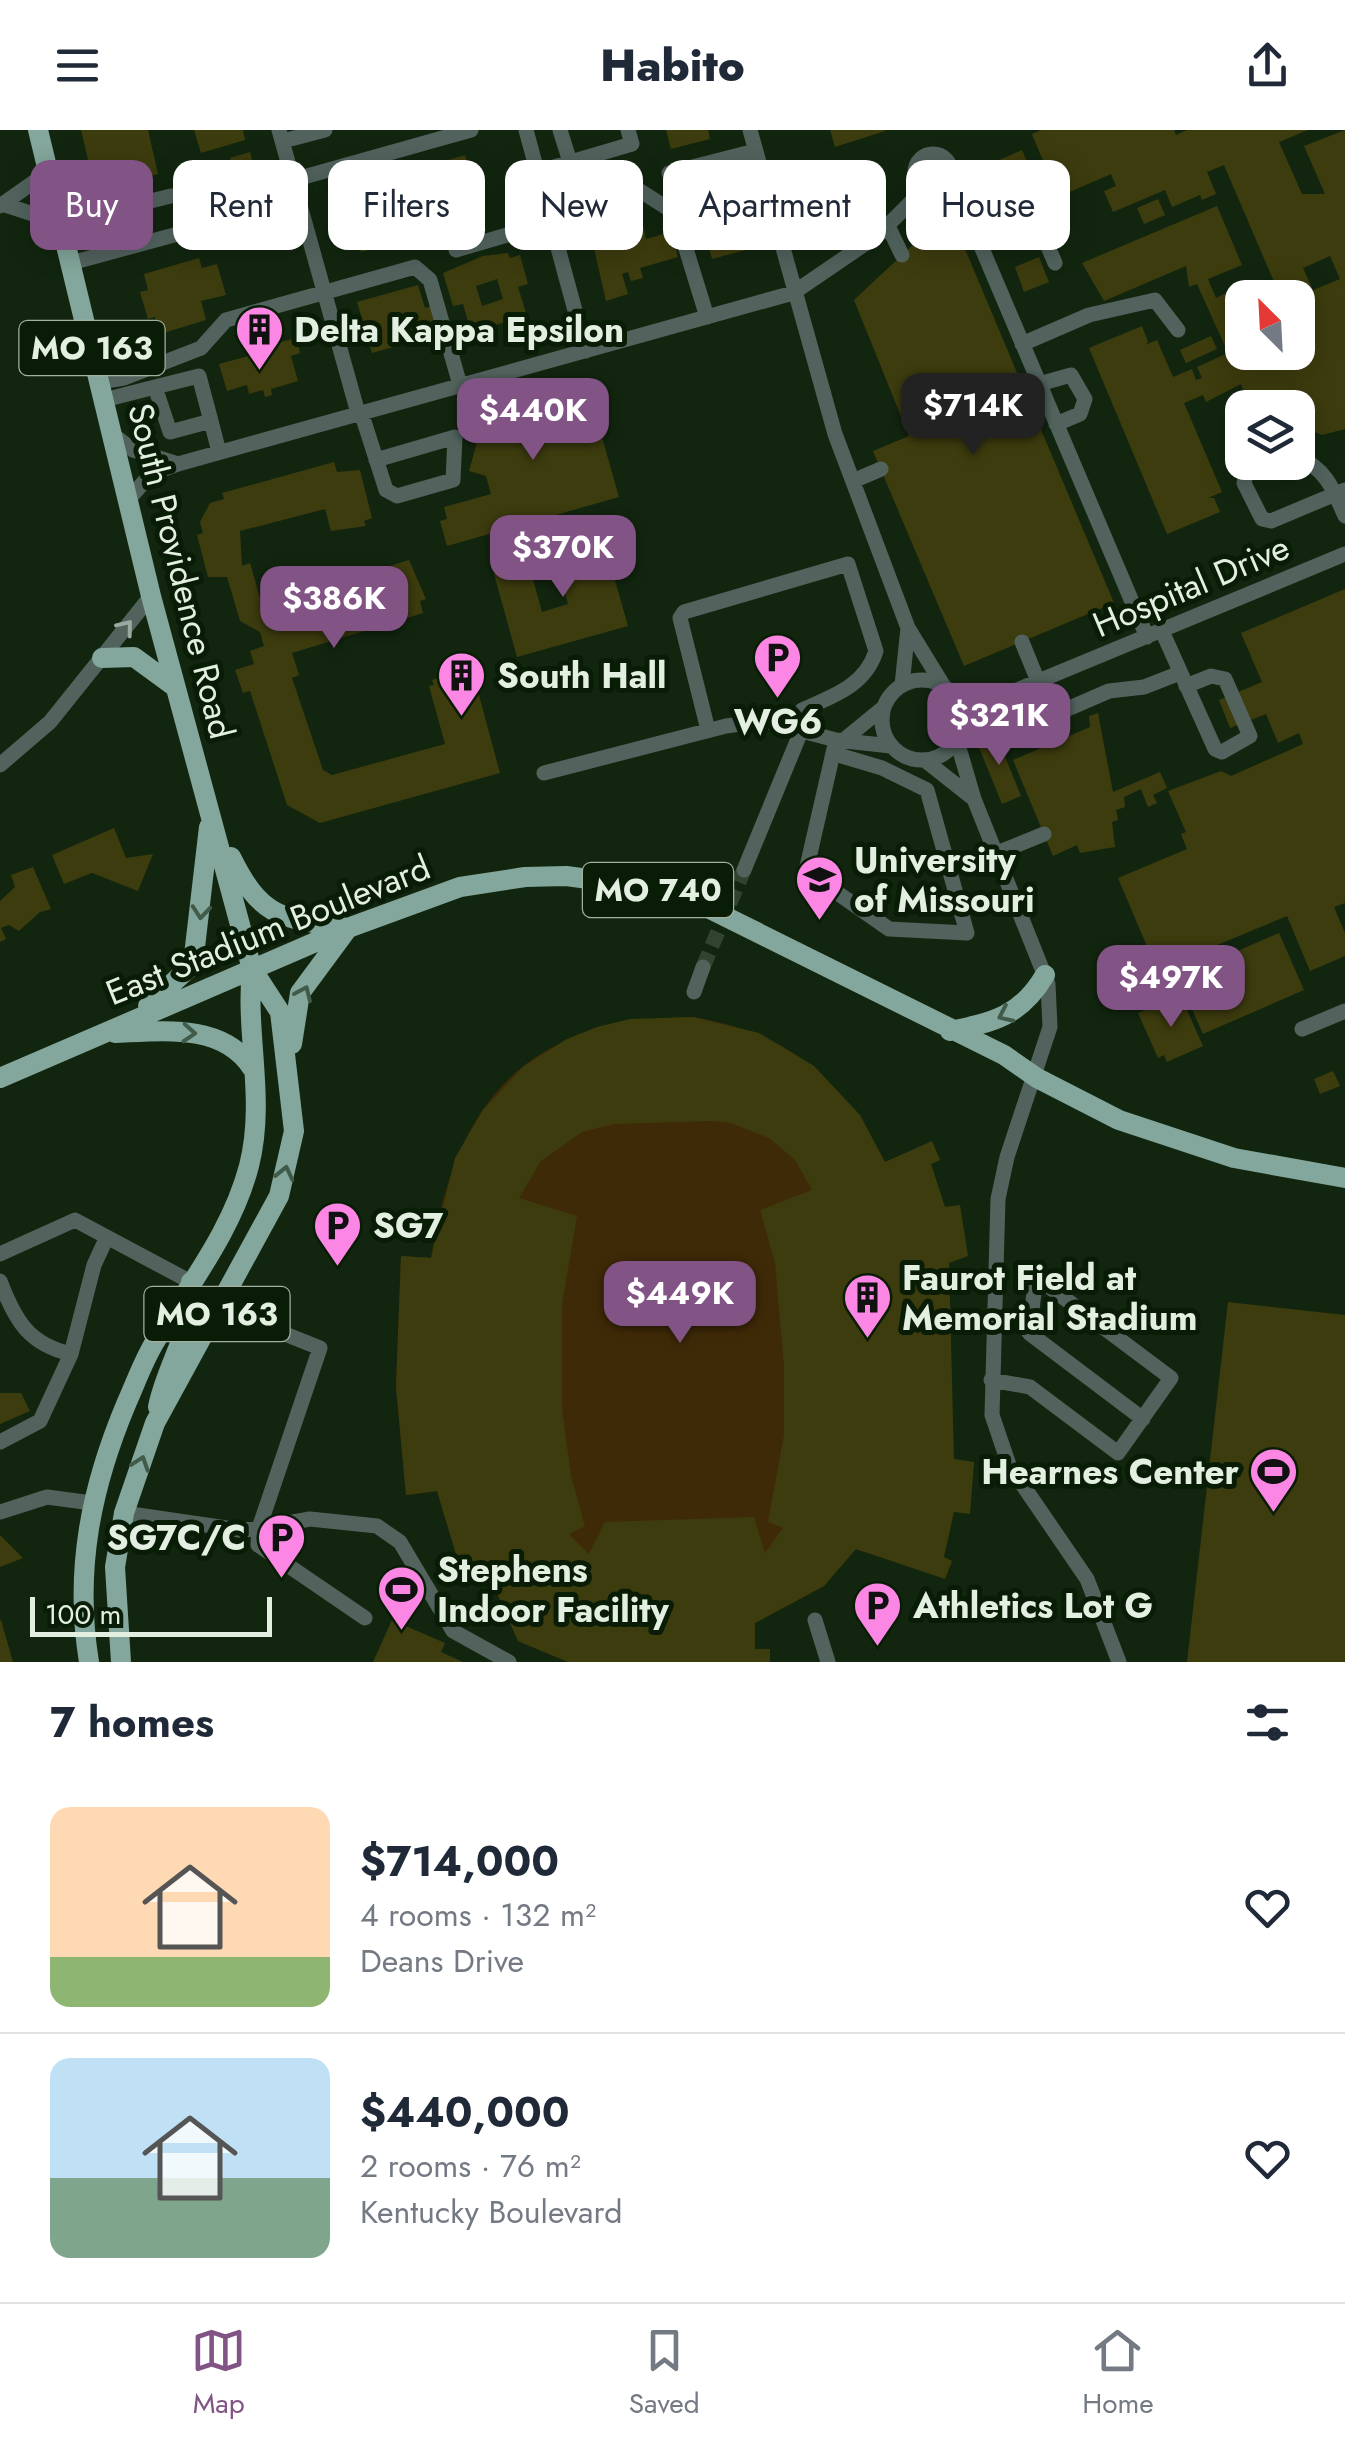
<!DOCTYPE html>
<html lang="en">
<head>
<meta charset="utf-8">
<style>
  :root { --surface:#fff; --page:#f2f2f3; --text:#1f2937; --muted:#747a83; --line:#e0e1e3; --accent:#825385 }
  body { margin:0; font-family:Jost,sans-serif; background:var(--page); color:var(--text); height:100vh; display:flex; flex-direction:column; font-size:38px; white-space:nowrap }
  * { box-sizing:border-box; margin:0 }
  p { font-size:32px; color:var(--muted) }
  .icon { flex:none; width:55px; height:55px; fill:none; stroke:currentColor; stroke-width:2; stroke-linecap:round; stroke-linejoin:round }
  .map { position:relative; height:1532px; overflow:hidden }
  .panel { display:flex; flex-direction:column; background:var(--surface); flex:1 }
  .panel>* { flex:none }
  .hud { position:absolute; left:30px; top:30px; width:1285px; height:90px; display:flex; gap:20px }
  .needle { width:65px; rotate:336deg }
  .tools { position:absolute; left:1225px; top:150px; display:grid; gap:20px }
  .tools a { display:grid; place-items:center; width:90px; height:90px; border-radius:20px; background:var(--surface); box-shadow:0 5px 25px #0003; font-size:50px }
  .scale { position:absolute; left:30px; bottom:25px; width:242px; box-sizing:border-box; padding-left:10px; border:5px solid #e3f0e1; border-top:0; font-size:28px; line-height:35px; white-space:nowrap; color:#e3f0e1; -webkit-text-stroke:8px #091c06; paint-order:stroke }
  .price { position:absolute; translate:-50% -85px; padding:0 22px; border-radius:20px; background:var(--accent); color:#fff; font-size:32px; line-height:65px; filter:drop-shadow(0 2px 5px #0008) }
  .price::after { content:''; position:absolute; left:50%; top:60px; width:30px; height:22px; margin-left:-15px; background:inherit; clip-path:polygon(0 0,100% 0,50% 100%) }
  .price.active { background:#222; color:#fff }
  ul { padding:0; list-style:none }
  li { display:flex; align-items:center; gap:30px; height:250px; padding:0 50px }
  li+li { border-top:2px solid var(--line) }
  li span { display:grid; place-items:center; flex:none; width:280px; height:200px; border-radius:20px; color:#555 }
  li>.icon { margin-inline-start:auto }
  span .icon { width:120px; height:120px; fill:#fffc; stroke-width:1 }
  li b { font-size:42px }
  h2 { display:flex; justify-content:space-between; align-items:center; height:120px; padding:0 50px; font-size:42px }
  .tag { padding:0 35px; border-radius:20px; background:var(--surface); box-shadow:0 5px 25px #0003; font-size:35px; line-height:90px }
  .tag.active { background:var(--accent); color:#fff }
  header { display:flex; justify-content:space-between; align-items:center; height:130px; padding:0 50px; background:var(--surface); font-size:45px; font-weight:800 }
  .tab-bar { display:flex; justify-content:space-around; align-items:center; height:140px; border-top:2px solid var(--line); background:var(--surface); font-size:28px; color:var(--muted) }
  .tab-bar a { display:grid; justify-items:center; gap:5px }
  .tab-bar .active { color:var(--accent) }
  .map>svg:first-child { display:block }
  .green { fill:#3f2a07 }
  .building { fill:#3d3c0e; fill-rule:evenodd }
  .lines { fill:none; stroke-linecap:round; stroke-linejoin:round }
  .minor-tunnel { stroke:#31442e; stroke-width:15; stroke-dasharray:15 8; stroke-linecap:butt }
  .minor { stroke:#52635e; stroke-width:15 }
  .major { stroke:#83a79c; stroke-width:20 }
  .oneway { stroke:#9aaaa0 }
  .oneway2 { stroke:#405b4a }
  .labels { text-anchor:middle; stroke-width:10; stroke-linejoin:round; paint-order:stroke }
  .shield { fill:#091c06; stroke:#a2b09f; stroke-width:2.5 }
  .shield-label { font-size:32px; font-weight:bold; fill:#e3f0e1 }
  .poi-label { font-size:35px; font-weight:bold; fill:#e3f0e1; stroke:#091c06; text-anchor:start }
  .street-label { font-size:35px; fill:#e3f0e1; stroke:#091c06 }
</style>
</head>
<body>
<header><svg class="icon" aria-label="menu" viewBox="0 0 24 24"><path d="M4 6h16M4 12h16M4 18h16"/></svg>Habito<svg class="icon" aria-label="share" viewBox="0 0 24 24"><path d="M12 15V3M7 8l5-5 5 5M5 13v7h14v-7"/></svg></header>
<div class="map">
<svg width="1345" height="1532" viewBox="0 0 1345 1532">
  <rect width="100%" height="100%" fill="#12260f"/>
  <path class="green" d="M693,887C791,904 839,947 885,1032L893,1431L855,1419L824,1456L755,1493V1519H770V1532H568L518,1511L487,1441L462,1444L437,1361L406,1365L396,1257L401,1126L431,1128C456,969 527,889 693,887Z"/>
  <path class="building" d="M81,0H148L158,44L95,59Z
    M194,0H243L245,10L201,23Z
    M666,0H708L710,9L671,19Z
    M830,0H885V1L835,17Z
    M1041,0H1174L1176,5L1187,0H1308L1279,12L1302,64H1325L1304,16L1345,0V299L1322,305L1307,299L1302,286L1298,288V278H1250L1241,254L1206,272L1203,265L1184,273L1222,362L1208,368H1214L1220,382L1167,404L1089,218L1142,196L1148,212L1145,215L1157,210L1173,247L1192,239L1196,250L1202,248L1197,237L1228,223L1197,154L1189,157L1186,136L1104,171L1082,133L1217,76L1242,135L1208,149L1216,168L1240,156L1244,164L1269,153L1276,168H1242V222H1298V168H1281L1224,35L1207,42L1216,64L1202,70L1200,65L1172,77L1165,60L1113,82L1104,61L1116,56L1111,44L1058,67L1032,4ZM1330,126L1340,149L1313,160L1303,138Z
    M1022,20L1031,41L990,58L981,38Z
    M250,22L258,51L239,57L230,28Z
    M465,25L470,44L478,48L474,57L486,101L444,111L440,97L448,94L446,84L452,82L445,57L432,60L429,52L442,49L438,33Z
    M715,56L719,70L728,67L734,77L746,120L712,129L693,62Z
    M633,69L638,72L646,109L671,102L678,127L640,138L643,148L631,151L628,142L622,144L628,164L606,171L586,83Z
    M1158,69L1165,85L1144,94L1137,78Z
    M372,70L385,116L361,122L348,77Z
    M949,81L1114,473L964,536L873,321L909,306L854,170Z
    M508,123L510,128L520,125L528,154L518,157L527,186L471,202L463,174L453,176L443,143L483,126ZM497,149L503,169L482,176L476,156Z
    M1039,127L1049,152L1024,162L1015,137Z
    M199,128L202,138L217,134L226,165L201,171L206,190L160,204L155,187L148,189L140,162L148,160L144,144Z
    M418,155L425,178L432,176L436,192L429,194L433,206L372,223L357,172Z
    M1211,206L1217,219L1186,233L1180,220Z
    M296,208L300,223L291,226L298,251L271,259L272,265L265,267L263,260L249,264L247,255L227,261L219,234L252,225L250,220Z
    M586,251L619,367L447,416L440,391L447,389L444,377L491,364L486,346L469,341L477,312L475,306L470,308L464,286Z
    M334,332L337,342L360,340L372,388L364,391L366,396L331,401L325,379L240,401L242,436L250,433L262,475L409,430L426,469L420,471L423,483L292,523L299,545L292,548L323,640L332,645L445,614L429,556L434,555L432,550L462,539L464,546L473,543L500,643L320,693L287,675L250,561L243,563L235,540L254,534L250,521L264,516L260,502L240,491L227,447H208L197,405L203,403L200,392L210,373L224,369L222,363Z
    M591,404L593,411L603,408L628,496L517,527L494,444L507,440L505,434L527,428L542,482L568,474L555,427L571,423L568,410Z
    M1345,459V773L1334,777L1345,803V826L1310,841L1287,786L1157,840L1118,748L1187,719L1181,704L1186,702L1168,661L1221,641L1231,646L1303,614L1299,603L1278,613L1266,584L1230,598L1219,570L1262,552L1241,503Z
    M1098,583L1113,662L1160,642L1167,658L1153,665L1157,673L1148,677L1141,659L1124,667L1125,677L1116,680L1118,690L1112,692L1115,717L1080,723L1077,715L1053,726L1013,630L1090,597L1089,586Z
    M995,602L1021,666L1002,674L976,610Z
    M114,698L126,728L153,724L138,761L92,743L64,754L52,725Z
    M33,737L51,779L40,782L19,801L9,795L1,798L6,809L0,812V771L15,757L11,745Z
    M1279,803L1304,860L1203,904L1178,847Z
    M1181,867L1203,916L1167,932L1164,925L1158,928L1138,883Z
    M693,887L759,903L814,936L860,985L885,1032L932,1011L940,1030L931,1034L945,1077L960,1075L968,1126L949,1133L954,1329L974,1332L970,1384L954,1382L944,1427L952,1431L945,1449L856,1419L824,1456L755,1493V1519H770V1532H568L518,1511L487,1440L462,1444L437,1361L406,1365L396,1257L401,1126L431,1128L455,1028L483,980L524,936L567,909L597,897L630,889ZM711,991L731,993L769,1008L795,1030L812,1060L760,1080L775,1133L784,1236V1305L768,1392L783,1398L765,1423L754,1387L605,1392L589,1424L569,1404L585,1396L571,1346L562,1279V1175L577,1086L519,1068L541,1031L582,1002L615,994Z
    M1333,941L1340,956L1320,964L1314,949Z
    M1228,1172L1345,1185V1532H1187Z
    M0,1263H21L30,1281L0,1294Z
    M0,1405L23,1428L0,1437Z
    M0,1490H1L13,1532H0Z
    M392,1490L445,1513L441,1522L463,1532H373Z"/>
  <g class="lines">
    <path class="minor-tunnel" d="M703,837L744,740"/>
    <path class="minor" d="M279,0L358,283
      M526,0L586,221
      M560,0L570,32
      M750,0L835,304L908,498L943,555
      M283,11L325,0
      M915 42a18 18 0 1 1 36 0a18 18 0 1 1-36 0Z
      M537,42L632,14L628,0
      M669,43L755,21
      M293,50L471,0
      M947,53L961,69L1147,507
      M2,74L61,93L171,66
      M0,76L48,42
      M547,79L634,57L675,83L707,187
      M888,96L902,125
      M977,109L1034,84L1055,133
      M456,120L551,92
      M71,133L299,71
      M1022,214L1089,185L1155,170L1178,200
      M100,252L124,248L201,218L226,190L415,137L430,150L460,255
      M1039,254L1071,245L1085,269L1080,284L1056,294
      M155,257L199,246L211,291
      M104,270L155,257L170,302L211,291L219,322
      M361,282L386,360L397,366L453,350L455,307L376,330
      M112,304L133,320L178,334
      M1298,327C1326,339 1333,359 1345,386
      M1257,332L1247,341L1244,353L1262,389L1271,391L1345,360
      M853,351L881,339
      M128,370L151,344L178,334L793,163L878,105L925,58
      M1162,501L1215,619L1222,622L1250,606L1225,549L1211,546L1186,556
      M1022,512L1038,551
      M882 590a40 40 0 1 1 80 0a40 40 0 1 1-80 0Z
      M902,555L908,498
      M953,563L1005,565
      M962,599L1005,565L1345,424
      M708,600L680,488L684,482L848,434L876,521C865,556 833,566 802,580V599L744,740
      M1019,600L1109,561L1144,557L1180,543
      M845,609L884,577
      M957,611L974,669L1048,854L1050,897L1007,1027L998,1069L992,1285L1009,1335L1087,1449L1119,1532
      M835,624L882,638L927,660L967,803L889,799L806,741L836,610
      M926,631L974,669
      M0,635L50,592L151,466
      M544,643L726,596L764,591L836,610L891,616
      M997,723L1044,704
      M694,862L703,837
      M1302,899L1345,881
      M0,1124L75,1090L191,1152
      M0,1151C15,1190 28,1214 71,1224L40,1291L0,1312
      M225,1170L280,1202L320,1218L259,1398L310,1389L377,1396L400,1412L453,1501L509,1532
      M71,1224L94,1135L107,1107
      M991,1250L1030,1257L1118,1323L1171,1248L1036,1147L1029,1203L1143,1289
      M0,1382L47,1367L92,1373
      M124,1383L240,1400L259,1398L258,1415L365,1488
      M815,1490L828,1532"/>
    <path class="major" d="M38,0L151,466L252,839L280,882L294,1001L279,1066L155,1293L124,1383L115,1437L121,1532
      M102,528L134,527L175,557
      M231,727C262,790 282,788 348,798L300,863L292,914
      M148,876L193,834L209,697
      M950,901C994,892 1021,886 1045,845
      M115,903C163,901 223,893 252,938
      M0,948L348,798L460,757L525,747L566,746L642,756L700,774L1004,925L1037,948L1119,990L1234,1028L1345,1048
      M158,1277C166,1235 197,1193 191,1152
      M89,1532C74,1440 91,1357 127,1272C136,1252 144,1229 156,1210C190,1153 232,1101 249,1036C266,969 245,905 252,839"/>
  </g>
  <defs><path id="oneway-chevron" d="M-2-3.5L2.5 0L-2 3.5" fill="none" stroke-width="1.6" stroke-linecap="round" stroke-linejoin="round" transform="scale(2.5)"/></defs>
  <use class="oneway" href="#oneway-chevron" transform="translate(126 497) rotate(-51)"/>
  <g class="oneway2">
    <use href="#oneway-chevron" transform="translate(201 782) rotate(95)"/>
    <use href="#oneway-chevron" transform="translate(304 863) rotate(-66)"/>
    <use href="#oneway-chevron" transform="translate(1005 885) rotate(155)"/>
    <use href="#oneway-chevron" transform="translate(189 903) rotate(4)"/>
    <use href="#oneway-chevron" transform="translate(285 1043) rotate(-77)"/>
    <use href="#oneway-chevron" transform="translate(141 1333) rotate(-71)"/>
  </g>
  <defs>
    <symbol id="building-pin" viewBox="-11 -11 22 30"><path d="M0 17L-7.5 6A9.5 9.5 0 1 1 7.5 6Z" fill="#fc86e4" stroke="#091c06"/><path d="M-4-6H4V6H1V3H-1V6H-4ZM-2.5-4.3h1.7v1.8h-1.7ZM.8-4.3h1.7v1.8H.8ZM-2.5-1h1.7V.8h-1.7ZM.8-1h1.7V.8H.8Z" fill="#111"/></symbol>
    <symbol id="parking-pin" viewBox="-11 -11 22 30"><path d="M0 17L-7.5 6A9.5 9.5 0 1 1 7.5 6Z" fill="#fc86e4" stroke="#091c06"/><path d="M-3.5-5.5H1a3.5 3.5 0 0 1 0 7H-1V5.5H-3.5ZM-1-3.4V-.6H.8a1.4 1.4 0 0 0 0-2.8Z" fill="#111"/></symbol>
    <symbol id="university-pin" viewBox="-11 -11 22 30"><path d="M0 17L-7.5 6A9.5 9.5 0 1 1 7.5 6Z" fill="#fc86e4" stroke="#091c06"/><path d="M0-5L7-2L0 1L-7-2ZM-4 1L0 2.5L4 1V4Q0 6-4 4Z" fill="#111"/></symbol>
    <symbol id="stadium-pin" viewBox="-11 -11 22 30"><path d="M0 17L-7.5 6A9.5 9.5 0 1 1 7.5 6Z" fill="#fc86e4" stroke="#091c06"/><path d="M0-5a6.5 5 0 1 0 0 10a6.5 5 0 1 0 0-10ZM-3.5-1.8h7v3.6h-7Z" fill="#111"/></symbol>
  </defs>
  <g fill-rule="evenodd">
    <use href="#building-pin" x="232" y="172" width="55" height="75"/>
    <use href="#parking-pin" x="750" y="500" width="55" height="75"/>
    <use href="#building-pin" x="434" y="518" width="55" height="75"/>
    <use href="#university-pin" x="792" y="722" width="55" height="75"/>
    <use href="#parking-pin" x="310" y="1068" width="55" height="75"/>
    <use href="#building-pin" x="840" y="1140" width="55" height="75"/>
    <use href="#stadium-pin" x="1246" y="1314" width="55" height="75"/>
    <use href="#parking-pin" x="254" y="1380" width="55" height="75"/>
    <use href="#stadium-pin" x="374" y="1432" width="55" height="75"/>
    <use href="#parking-pin" x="850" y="1448" width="55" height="75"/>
  </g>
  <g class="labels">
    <g class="shield">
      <rect x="19.5" y="191" width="145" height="54" rx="8"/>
      <rect x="583" y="733" width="150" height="54" rx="8"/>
      <rect x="144.5" y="1157" width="145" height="54" rx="8"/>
    </g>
    <g class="shield-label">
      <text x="92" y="229">MO 163</text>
      <text x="658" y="771">MO 740</text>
      <text x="217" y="1195">MO 163</text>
    </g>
    <g class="poi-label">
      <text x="294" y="212">Delta Kappa Epsilon</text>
      <text x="497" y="558">South Hall</text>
      <text x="778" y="604" text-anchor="middle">WG6</text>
      <text x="854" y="742">University<tspan x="854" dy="40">of Missouri</tspan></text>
      <text x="373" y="1108">SG7</text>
      <text x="902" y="1160">Faurot Field at<tspan x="902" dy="40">Memorial Stadium</tspan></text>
      <text x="1239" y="1354" text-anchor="end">Hearnes Center</text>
      <text x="246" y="1420" text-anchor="end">SG7C/C</text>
      <text x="437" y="1452">Stephens<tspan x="437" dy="40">Indoor Facility</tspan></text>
      <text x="913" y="1488">Athletics Lot G</text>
    </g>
    <g class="street-label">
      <text transform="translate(181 441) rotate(76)" y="12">South Providence Road</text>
      <text transform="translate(1191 456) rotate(-23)" y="12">Hospital Drive</text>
      <text transform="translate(268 800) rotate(-22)" y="12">East Stadium Boulevard</text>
    </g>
  </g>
</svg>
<div class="tools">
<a><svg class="needle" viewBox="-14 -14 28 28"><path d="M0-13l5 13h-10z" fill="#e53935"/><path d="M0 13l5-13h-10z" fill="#747a83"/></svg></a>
<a><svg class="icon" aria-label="layers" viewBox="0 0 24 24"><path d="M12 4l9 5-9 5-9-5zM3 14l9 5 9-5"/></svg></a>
</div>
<div class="scale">100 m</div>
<b class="price active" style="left:973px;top:328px">$714K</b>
<b class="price" style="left:533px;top:333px">$440K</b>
<b class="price" style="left:563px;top:470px">$370K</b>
<b class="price" style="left:334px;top:521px">$386K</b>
<b class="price" style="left:999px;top:638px">$321K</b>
<b class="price" style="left:1171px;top:900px">$497K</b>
<b class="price" style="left:680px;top:1216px">$449K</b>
<div class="hud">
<a class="tag active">Buy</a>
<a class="tag">Rent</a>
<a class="tag">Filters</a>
<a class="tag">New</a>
<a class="tag">Apartment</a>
<a class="tag">House</a>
</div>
</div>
<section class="panel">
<h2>7 homes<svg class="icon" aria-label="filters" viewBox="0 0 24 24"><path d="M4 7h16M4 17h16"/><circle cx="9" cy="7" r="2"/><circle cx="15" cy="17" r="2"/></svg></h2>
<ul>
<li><span style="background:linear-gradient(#ffd9b3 75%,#8fb573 0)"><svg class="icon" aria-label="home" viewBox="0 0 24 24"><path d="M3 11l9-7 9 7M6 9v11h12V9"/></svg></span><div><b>$714,000</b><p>4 rooms · 132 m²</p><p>Deans Drive</p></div><svg class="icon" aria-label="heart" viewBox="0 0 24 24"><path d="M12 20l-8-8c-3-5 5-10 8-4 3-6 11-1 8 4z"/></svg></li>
<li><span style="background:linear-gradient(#bfe0f5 60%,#7fa58c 0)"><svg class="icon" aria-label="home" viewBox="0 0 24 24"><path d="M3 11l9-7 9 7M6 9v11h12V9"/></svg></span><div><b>$440,000</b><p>2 rooms · 76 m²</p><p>Kentucky Boulevard</p></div><svg class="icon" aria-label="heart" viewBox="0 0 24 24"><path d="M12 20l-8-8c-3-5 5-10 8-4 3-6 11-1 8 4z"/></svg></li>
</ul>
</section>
<nav class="tab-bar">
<a class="active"><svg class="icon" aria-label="map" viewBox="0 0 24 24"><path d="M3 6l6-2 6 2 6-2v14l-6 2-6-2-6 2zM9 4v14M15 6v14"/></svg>Map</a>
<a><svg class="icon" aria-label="saved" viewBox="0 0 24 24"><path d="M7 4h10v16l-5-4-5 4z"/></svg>Saved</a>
<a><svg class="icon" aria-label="home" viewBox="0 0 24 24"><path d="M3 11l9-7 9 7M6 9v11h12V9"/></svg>Home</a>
</nav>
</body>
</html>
